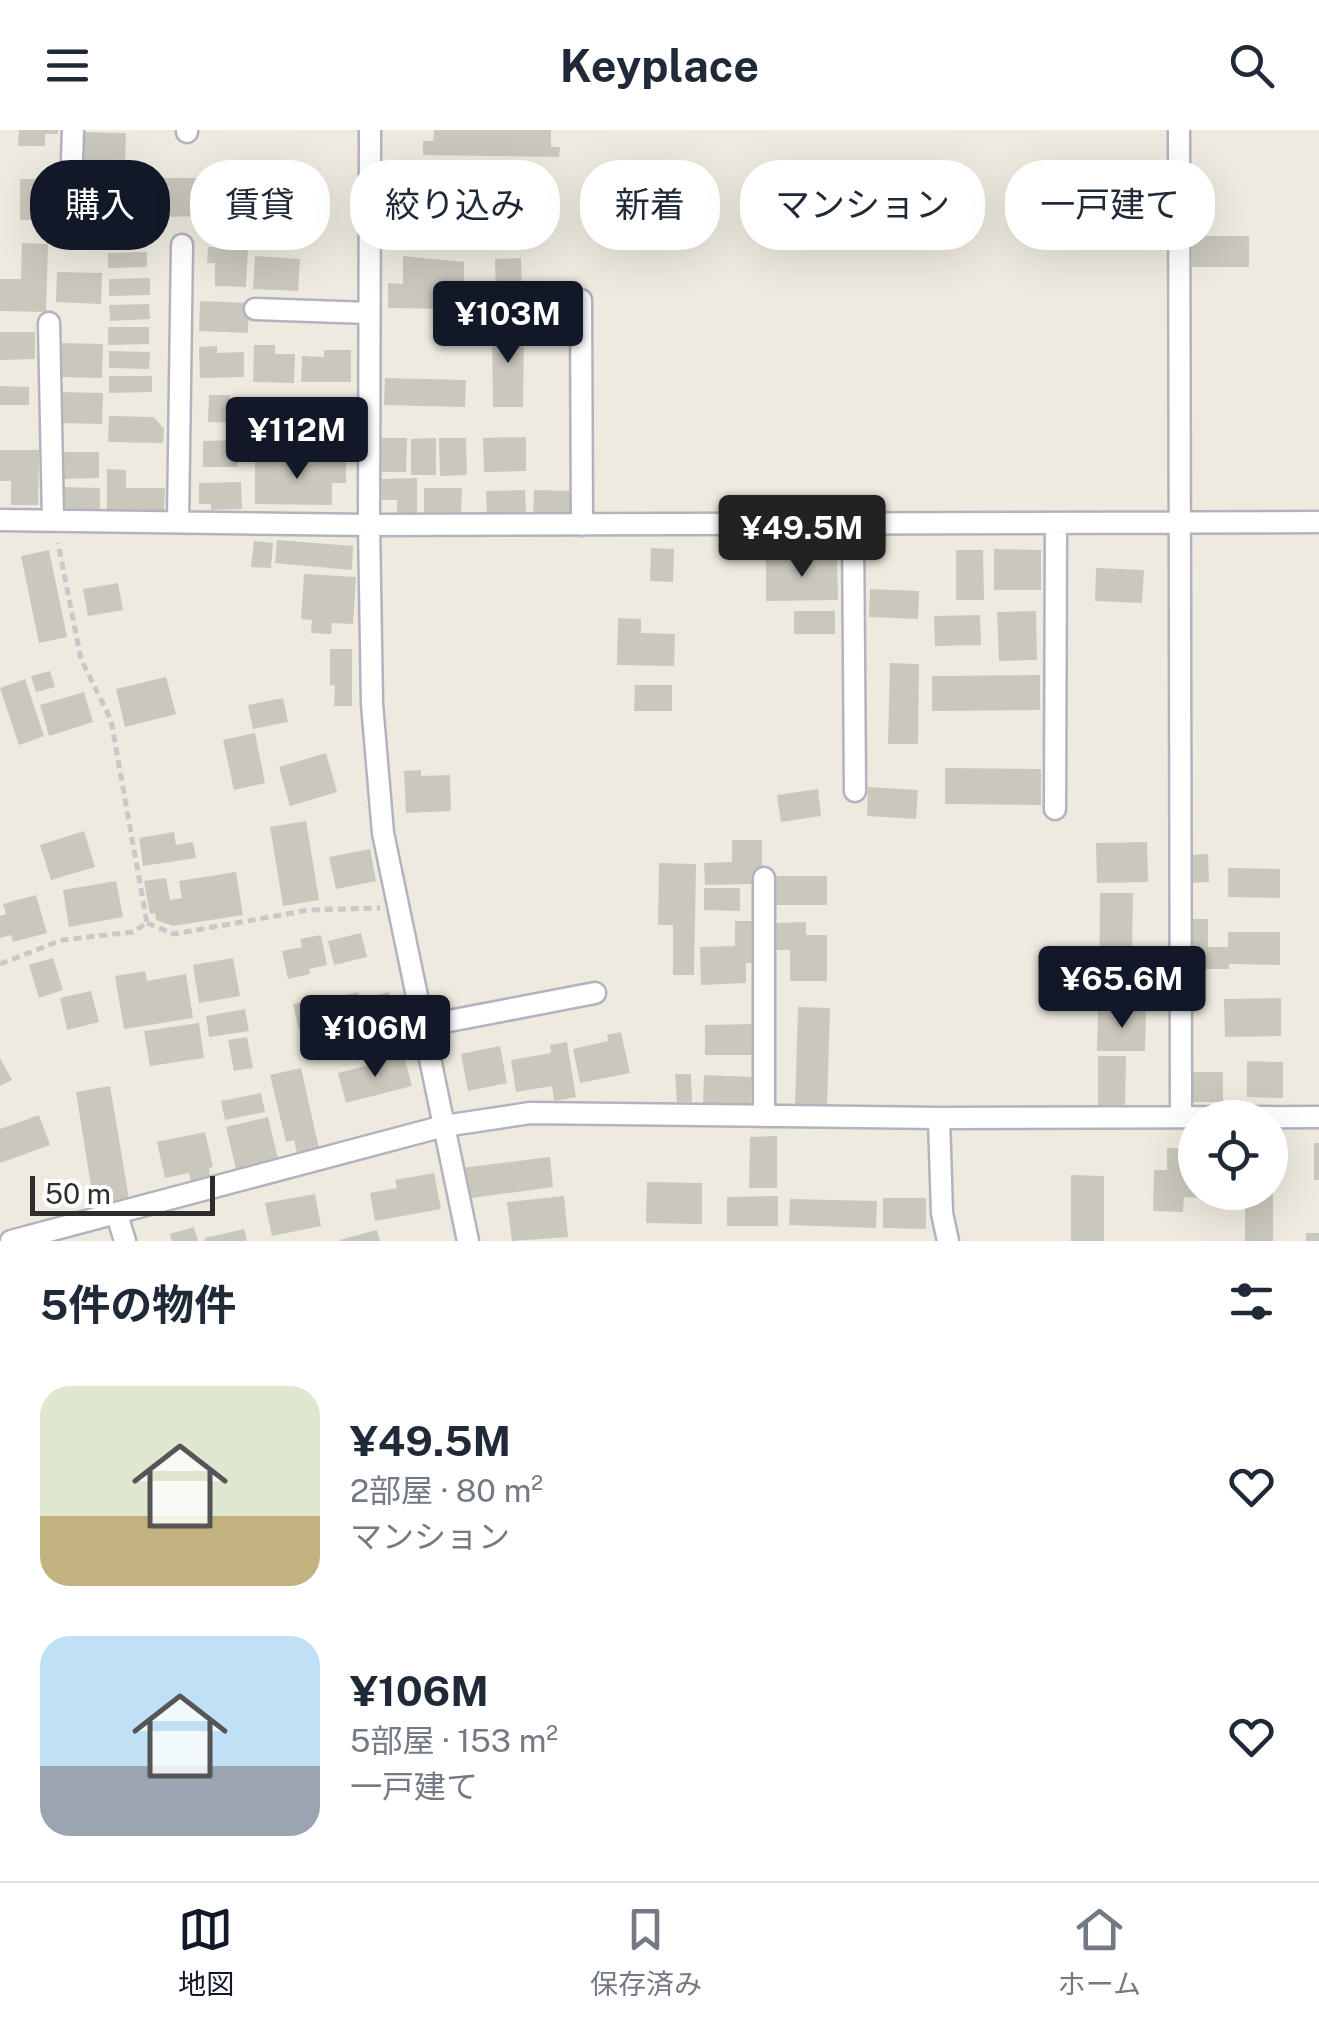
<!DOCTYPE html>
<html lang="ja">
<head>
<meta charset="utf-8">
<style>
  :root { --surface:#fff; --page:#f2f2f3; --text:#1f2937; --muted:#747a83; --line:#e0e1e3; --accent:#111827 }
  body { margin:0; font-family:"Public Sans","Noto Sans JP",sans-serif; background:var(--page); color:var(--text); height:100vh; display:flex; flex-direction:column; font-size:38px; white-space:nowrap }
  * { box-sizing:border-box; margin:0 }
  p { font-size:32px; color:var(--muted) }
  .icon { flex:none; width:55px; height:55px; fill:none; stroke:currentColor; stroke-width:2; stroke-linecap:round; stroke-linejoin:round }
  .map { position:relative; height:1111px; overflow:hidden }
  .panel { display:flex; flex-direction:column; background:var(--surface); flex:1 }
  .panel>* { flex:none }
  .banner { position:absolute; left:30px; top:30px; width:1260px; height:90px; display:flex; gap:20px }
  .tools { position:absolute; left:1178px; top:970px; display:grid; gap:20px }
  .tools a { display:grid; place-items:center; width:110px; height:110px; border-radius:50%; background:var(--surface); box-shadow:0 10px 40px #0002; font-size:50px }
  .scale { position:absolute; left:30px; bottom:25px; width:185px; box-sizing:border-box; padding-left:10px; border:5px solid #2d2d2d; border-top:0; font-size:28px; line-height:35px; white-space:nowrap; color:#2d2d2d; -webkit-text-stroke:8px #fff; paint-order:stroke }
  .price { position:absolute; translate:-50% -85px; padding:0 22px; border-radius:10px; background:var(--accent); color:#fff; font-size:32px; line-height:65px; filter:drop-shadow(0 2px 5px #0008) }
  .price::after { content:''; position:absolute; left:50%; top:60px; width:30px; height:22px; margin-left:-15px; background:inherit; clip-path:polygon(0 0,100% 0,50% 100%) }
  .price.on { background:#222; color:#fff }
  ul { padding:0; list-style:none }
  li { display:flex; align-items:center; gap:30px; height:250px; padding:0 40px }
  li span { display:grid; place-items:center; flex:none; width:280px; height:200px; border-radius:30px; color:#555 }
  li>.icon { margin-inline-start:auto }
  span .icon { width:120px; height:120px; fill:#fffc; stroke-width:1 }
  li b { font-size:42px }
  h2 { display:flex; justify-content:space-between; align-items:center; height:120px; padding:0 40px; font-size:42px }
  .chip { padding:0 35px; border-radius:40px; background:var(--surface); box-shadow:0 10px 40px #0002; font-size:35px; line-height:90px }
  .chip.on { background:var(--accent); color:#fff }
  header { display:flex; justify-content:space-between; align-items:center; height:130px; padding:0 40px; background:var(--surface); font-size:45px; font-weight:700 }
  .tabs { display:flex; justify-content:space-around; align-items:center; height:140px; border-top:2px solid var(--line); background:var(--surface); font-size:28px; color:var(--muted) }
  .tabs a { display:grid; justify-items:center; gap:5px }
  .tabs .on { color:var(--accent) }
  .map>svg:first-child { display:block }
  .building { fill:#cac8bd }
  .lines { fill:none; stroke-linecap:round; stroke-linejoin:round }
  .minor-casing { stroke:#b3b3c0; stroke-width:25 }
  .path { stroke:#c8c8c8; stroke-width:5; stroke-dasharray:8 5; stroke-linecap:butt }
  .minor { stroke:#fff; stroke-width:20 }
</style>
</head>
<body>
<header><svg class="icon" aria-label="menu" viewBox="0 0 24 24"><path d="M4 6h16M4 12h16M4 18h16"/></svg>Keyplace<svg class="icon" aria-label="search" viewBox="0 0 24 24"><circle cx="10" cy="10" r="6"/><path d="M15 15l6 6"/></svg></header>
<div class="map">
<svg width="1319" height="1111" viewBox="0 0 1319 1111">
  <rect width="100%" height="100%" fill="#eeeadf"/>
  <path class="building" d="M19,0H58V4H45V16H18Z
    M434,0H551V17H560L559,27L423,25V11H433Z
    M80,2L126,3L125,36L78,34Z
    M137,48H229V86L137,87Z
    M20,49H60L61,89L20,90Z
    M102,53L126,54L125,95L71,94V61H102Z
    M1192,106H1249V137H1192Z
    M22,113L48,114L46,182L0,181V149H21Z
    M208,117L248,118L246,157L215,156V133H207Z
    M147,122V137L108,138V123Z
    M255,126L300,129L298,161L253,159Z
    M403,126L464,132V170H451V179L388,178V153L403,154Z
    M521,128L522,167L496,168L495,129Z
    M57,142L102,143L101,174L56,172Z
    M150,148V165L109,166V149Z
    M200,171L249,173L248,203L199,201Z
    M149,174L150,189L110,191L109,175Z
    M492,196H524L523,277H493Z
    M108,197H149V214L108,215Z
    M0,202H35V229L0,230Z
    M61,213L103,214L102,248L60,247Z
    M254,215H275V224H295L294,253L253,252Z
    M217,216V223L244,222V247L200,248L199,217Z
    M324,220H351V252H301L302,226L324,227Z
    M109,221L150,222L149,239L109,238Z
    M109,246H152V262L109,263Z
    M385,248L466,250L465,277L384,275Z
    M0,256L29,257V275H0Z
    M59,262L103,263L102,294L58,293Z
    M209,265H230V270L248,271L247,293L208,292Z
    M109,286L154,287L164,299L163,313L108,312Z
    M526,307V341L484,342L483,308Z
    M381,308H407L406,342H381Z
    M436,308V345H411V309Z
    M439,308H466L467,345L440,346Z
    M237,310V337H203V311Z
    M0,320H39L38,375H11V351H0Z
    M60,322H99V348L61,349Z
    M255,331L346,332V353H332V375L255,374Z
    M107,339L126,340V358H165L164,381L107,380Z
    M417,348V388H397V370H382L381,349Z
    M241,352L242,379L211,380V374H199V353Z
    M59,357L100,358V380H59Z
    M424,358H462L461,383L424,384Z
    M525,360L526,386L487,387L486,361Z
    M534,360L571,361V389L533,388Z
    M277,410L353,416L352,440L275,433Z
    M254,411L273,413L271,438L251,437Z
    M651,418L674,419L673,452L650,451Z
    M994,419L1041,420V460H994Z
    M49,420L67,507L39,513L21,426Z
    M956,420H983L984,470H956Z
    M766,430H837L838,470L766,471Z
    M1096,438L1144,440L1142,473L1095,471Z
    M304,444L356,447L353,494L332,493L331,504L311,503L312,490L301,489Z
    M118,453L123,480L88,486L83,459Z
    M870,459L919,461L918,489L869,487Z
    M794,481H835V504H794Z
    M1036,481L1037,530L999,531L997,482Z
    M980,485L981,515L935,516L934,486Z
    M618,488L641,489V503L675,504L674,536L617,535Z
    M330,519H352V576H334L335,555L330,556Z
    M890,533L919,534L918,614H888Z
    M50,541L55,557L36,562L31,546Z
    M1040,545V580L932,581V546Z
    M166,547L176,584L125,597L116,559Z
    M25,549L44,606L19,615L0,558Z
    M635,555H672V581H634Z
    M84,562L93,592L49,606L40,575Z
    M283,568L288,592L253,599L248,575Z
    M255,603L265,653L234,660L223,610Z
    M326,623L337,662L290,676L279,637Z
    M945,638L1041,639V675L945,674Z
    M421,640V646L450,645L451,681L406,683L404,641Z
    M868,657L918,660L916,689L867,686Z
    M818,659L821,686L781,692L777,665Z
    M306,691L319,770L283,776L270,697Z
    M84,701L95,737L51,750L40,715Z
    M174,702L176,715L193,712L196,728L143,736L139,708Z
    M732,710H762V739H754V754L705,755L704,733L732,732Z
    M1147,712L1148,752L1097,753L1096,713Z
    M370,719L376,751L336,759L329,727Z
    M1208,724L1209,752L1191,753V725Z
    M659,733L696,734L694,845H673V795H658Z
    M1228,738L1280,739V768L1228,767Z
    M236,742L243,785L173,796L156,790L155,783L150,784L144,751L166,748L170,770L182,768L179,751Z
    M776,746H827V775H776Z
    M116,751L123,787L69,797L63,760Z
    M704,758H740V781L704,780Z
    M1100,763H1133L1131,877H1099Z
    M36,765L47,803L13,812L11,805L0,808V786L6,784L3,774Z
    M1190,789H1208V817H1228V802H1280V835L1229,834V839H1190Z
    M735,791H756V833H746V853L701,855L700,817L735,816Z
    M806,792V805H827V851H790V820H776V793Z
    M361,803L367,827L334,835L328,811Z
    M321,805L327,835L309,839L310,844L288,849L282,821L302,817L300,809Z
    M53,828L63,860L39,868L29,835Z
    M233,828L240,866L199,873L193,835Z
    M145,841L147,851L186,844L193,888L124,899L115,846Z
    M91,861L99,892L67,900L60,868Z
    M358,862L360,869L389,862L396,889L363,897L362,893L342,897L335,867Z
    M329,866L335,892L299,900L293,874Z
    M1281,868V906L1225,907L1224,869Z
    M798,877L830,878L827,978L795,977Z
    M245,879L249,901L209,907L206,886Z
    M1098,881H1146L1145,921H1097Z
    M199,893L204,928L150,936L144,901Z
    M752,894V925H705V895Z
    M621,902L630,943L580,953L573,919L608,911L607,905Z
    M247,907L253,938L234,941L228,910Z
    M567,912L576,967L554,971L552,956L516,962L511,930L551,923L550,915Z
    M500,916L507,953L468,961L461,924Z
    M404,926L412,956L346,973L338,943Z
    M1098,926H1126L1125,977H1098Z
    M0,928L12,950L0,956Z
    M1247,931L1283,932V968L1247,967Z
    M301,938L320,1023L298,1028L294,1010L286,1012L270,945Z
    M1188,942H1223V972H1188Z
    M675,944H691L692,972H677Z
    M704,945L752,947L751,976L703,974Z
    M110,956L129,1069L94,1075L76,962Z
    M261,963L265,982L225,990L221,971Z
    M39,985L50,1015L0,1033V999Z
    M268,987L278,1029L236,1039L226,997Z
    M205,1002L213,1037L209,1038L210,1047L191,1052L189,1043L165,1048L157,1012Z
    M777,1006V1058H749L750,1007Z
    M1314,1013H1319V1050H1314Z
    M1167,1018L1195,1019V1062H1213L1212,1068L1184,1067L1183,1082L1153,1081L1154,1040H1167Z
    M550,1027L553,1057L465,1069L461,1038Z
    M434,1043L441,1079L375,1091L370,1063L397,1058L395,1050Z
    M1071,1045L1104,1046V1111H1071Z
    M647,1052L702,1053V1094L646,1093Z
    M1245,1062H1273V1111H1245Z
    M315,1064L321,1096L272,1106L265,1073Z
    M564,1066L568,1107L512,1111L507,1072Z
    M778,1066V1096H727V1067Z
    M883,1068H926V1099L883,1098Z
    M790,1069L877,1071L876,1098L789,1095Z
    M194,1097L198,1111H172L170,1104Z
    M244,1099L247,1111H205V1108Z
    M377,1100L380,1111H339V1110Z
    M1306,1103H1319V1111H1306Z"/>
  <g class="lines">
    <defs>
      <path id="minor" d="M370,0L369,395L372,574L383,703L468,1111
        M1179,0L1181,986
        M187,2V0
        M72,29L73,0
        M581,170L582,395
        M255,179L369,183
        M49,193L53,390
        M0,390L369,395L1319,392
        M178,392L182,115
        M853,394L855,661
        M1055,679L1056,393
        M423,896L595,863
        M764,986V748
        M939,988L942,1083L948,1111
        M117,1085L125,1111
        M11,1111L444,996L530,983L939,988L1319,987"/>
    </defs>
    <use href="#minor" class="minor-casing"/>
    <path class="path" d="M147,793L174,804L309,780L380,778
      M0,834L62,810L133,802L147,793L111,590L81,529L58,413"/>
    <use href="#minor" class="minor"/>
  </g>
</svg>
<div class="tools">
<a><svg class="icon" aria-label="locate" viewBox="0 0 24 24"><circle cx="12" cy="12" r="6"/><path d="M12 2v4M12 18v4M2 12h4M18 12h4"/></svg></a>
</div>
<div class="scale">50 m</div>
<b class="price" style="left:508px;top:236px">¥103M</b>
<b class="price" style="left:297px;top:352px">¥112M</b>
<b class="price on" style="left:802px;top:450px">¥49.5M</b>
<b class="price" style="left:1122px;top:901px">¥65.6M</b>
<b class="price" style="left:375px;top:950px">¥106M</b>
<div class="banner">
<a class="chip on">購入</a>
<a class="chip">賃貸</a>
<a class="chip">絞り込み</a>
<a class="chip">新着</a>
<a class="chip">マンション</a>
<a class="chip">一戸建て</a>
</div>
</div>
<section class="panel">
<h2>5件の物件<svg class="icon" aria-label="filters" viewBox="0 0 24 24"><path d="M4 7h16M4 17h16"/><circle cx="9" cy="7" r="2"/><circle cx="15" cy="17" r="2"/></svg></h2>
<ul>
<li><span style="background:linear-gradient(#dfe7d0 65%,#c2b280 0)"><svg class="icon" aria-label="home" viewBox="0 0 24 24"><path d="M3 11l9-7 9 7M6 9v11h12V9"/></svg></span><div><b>¥49.5M</b><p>2部屋 · 80 m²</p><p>マンション</p></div><svg class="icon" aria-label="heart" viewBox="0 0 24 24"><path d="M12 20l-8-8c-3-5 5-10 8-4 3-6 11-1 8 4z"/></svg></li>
<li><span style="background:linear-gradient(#bfe0f5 65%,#9aa5b1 0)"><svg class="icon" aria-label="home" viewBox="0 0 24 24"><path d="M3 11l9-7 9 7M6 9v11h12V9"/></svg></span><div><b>¥106M</b><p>5部屋 · 153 m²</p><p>一戸建て</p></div><svg class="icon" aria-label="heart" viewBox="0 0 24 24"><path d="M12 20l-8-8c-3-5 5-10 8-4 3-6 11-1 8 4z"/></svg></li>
</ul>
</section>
<nav class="tabs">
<a class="on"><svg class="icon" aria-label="map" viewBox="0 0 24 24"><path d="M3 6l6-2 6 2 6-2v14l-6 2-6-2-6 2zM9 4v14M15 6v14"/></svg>地図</a>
<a><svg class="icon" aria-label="saved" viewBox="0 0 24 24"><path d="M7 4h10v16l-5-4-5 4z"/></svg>保存済み</a>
<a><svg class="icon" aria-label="home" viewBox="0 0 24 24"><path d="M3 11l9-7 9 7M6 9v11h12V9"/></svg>ホーム</a>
</nav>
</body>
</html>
